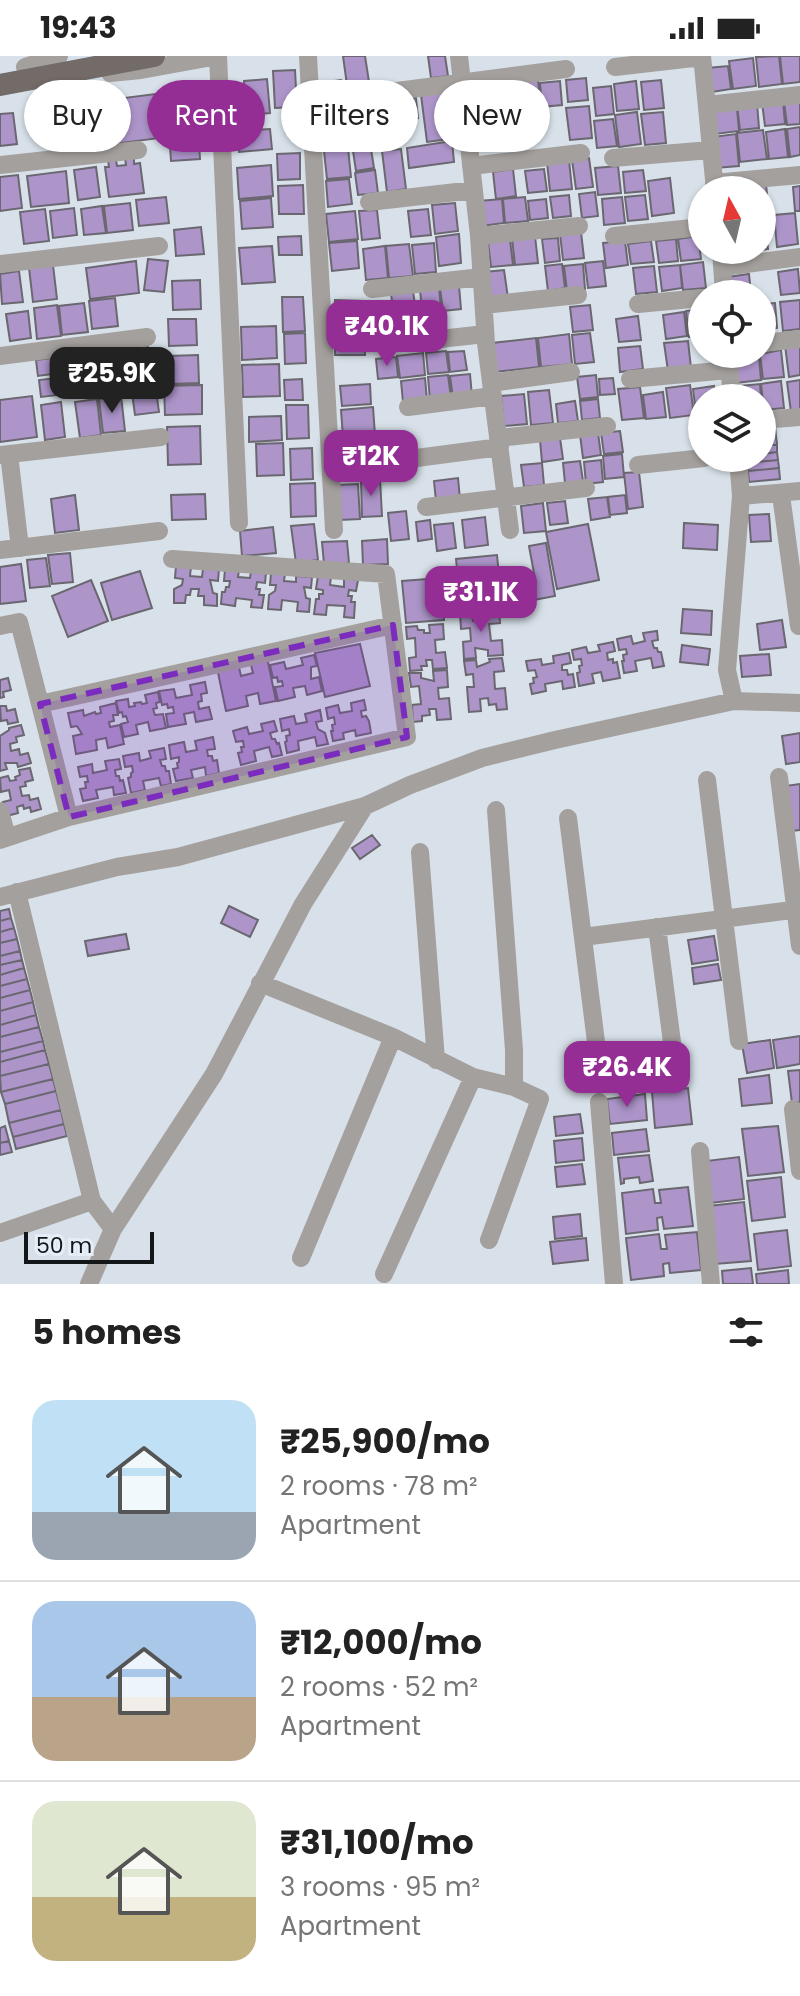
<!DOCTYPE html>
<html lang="en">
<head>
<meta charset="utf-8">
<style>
  :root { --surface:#fff; --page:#f6f6f6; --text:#222; --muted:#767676; --line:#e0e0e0; --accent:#942e94 }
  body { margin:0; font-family:Poppins,sans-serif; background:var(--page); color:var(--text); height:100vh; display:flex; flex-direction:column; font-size:30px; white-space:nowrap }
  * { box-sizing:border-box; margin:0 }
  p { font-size:26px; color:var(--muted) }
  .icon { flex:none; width:44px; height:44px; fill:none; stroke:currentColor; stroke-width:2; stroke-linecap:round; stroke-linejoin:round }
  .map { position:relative; height:1228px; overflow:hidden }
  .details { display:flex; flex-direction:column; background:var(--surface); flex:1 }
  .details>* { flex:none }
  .hud { position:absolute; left:24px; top:24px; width:752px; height:72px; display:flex; gap:16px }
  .needle { width:52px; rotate:352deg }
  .controls { position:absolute; left:688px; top:120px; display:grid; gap:16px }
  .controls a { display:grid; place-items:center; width:88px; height:88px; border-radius:50%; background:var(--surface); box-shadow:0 2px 6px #0004; font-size:40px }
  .scale { position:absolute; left:24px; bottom:20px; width:130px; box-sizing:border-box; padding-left:8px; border:4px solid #14171a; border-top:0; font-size:22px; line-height:28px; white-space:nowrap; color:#14171a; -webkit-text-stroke:6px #e5eef6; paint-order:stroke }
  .price { position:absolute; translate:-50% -68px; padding:0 18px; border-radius:16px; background:var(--accent); color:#fff; font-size:26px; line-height:52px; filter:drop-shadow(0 2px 4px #0008) }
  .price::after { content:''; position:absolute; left:50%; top:48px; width:24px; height:18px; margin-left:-12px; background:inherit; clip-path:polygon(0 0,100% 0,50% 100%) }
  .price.selected { background:#222; color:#fff }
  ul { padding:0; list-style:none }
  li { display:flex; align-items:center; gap:24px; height:200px; padding:0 32px }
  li+li { border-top:2px solid var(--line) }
  li span { display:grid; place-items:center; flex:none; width:224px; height:160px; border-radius:24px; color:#555 }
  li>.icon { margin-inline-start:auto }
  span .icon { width:96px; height:96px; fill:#fffc; stroke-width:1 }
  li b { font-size:34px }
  h2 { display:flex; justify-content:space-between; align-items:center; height:96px; padding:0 32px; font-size:34px }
  .chip { padding:0 28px; border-radius:36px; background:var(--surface); box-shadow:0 2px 6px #0004; font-size:28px; line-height:72px }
  .chip.selected { background:var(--accent); color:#fff }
  .status { display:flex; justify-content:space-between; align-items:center; height:56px; padding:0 40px; background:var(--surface); direction:ltr }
  .status svg { height:22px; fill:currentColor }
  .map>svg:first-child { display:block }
  .building { fill:#ad95ca; stroke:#6b6770; stroke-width:2 }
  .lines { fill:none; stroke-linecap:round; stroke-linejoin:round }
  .minor { stroke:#a4a09d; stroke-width:18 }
  .major { stroke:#736b67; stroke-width:22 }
  .marked { fill:#7b2cbf; fill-opacity:0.2; stroke:#7b2cbf; stroke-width:6; stroke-dasharray:16 10; stroke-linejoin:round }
</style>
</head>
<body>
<div class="status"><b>19:43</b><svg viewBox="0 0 49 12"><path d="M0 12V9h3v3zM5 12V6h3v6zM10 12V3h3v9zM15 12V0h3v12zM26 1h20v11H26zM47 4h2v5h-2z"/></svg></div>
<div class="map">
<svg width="800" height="1228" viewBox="0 0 800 1228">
  <rect width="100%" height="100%" fill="#d8e1e9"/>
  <path class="building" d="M343,0H365L369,26L347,29Z
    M428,0H445L448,20L431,22Z
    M779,0L782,28L759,31L756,1Z
    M780,0H800V26L783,28Z
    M753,2L756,30L733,33L729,5Z
    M728,10L731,33L711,36L708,12Z
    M295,14L297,51L275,52L273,15Z
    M586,22L588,44L568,46L566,24Z
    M267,23L270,57L236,60L234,39L245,38L244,25Z
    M341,24L344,43L321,46L319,27Z
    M538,24L541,52L518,55L516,26Z
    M661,24L664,52L644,54L641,26Z
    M560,25L562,49L542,51L540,27Z
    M636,25L639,53L617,55L614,28Z
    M611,30L614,58L596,60L593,32Z
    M501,31L504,53L481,56L478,34Z
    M443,36L450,83L427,86L421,39Z
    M155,38L160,82L113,88L108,44Z
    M81,39L87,88L52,92L46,43Z
    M416,42L418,62L400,64L397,45Z
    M368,43L372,68L351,71L348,46Z
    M394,44L396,60L375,63L373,46Z
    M800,44V68L787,69L784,46Z
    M345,45L347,64L325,67L323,48Z
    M783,45L785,68L765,70L762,47Z
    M757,47L759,72L740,74L737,49Z
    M589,50L592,82L570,84L566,52Z
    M737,53L739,75L715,78L713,56Z
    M197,56L200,103L171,105L168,58Z
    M637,56L641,88L619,91L615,59Z
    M663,56L666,87L645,89L641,58Z
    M13,57L17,88L0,90V58Z
    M396,63L399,85L378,88L376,66Z
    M507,63L510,91L488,94L484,65Z
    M613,63L617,90L597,92L594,65Z
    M372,70L374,88L355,90L353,72Z
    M800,71V99L790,101L787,73Z
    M270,73L272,93L239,96L238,75Z
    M785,73L788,101L769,103L766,76Z
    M763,74L767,103L740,106L737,77Z
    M736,78L739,110L715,112L712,81Z
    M452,85L454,106L409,112L407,92Z
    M348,92L351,121L327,123L324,95Z
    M371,93L374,112L356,115L353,95Z
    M401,93L406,133L387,136L382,95Z
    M300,97V123L278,124L277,98Z
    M125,102H134V108L140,107L144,137L109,141L105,111H109L108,104H116L117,110L126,109Z
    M589,102L593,131L576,133L572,104Z
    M569,104L572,133L550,135L547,106Z
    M271,109L273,140L239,143L237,112Z
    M618,110L621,137L598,139L595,112Z
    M96,111L100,141L78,144L74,114Z
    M513,113L516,140L496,143L493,116Z
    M544,113L547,135L528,137L525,115Z
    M375,114L378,137L358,139L355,117Z
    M643,114L646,135L625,137L623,116Z
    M66,115L69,147L31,151L27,120Z
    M18,119L22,152L0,155V121Z
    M670,122L674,157L652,160L648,125Z
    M349,123L352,148L328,151L326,125Z
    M766,128L769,159L762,160V134H745L744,130Z
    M303,129L304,158H279L278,130Z
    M800,130V155H795L793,131Z
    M595,136L598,160L582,162L579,138Z
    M569,139L571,160L553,162L550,141Z
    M645,139L648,163L628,165L625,141Z
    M166,141L169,167L139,170L136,144Z
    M525,141L528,165L505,167L503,143Z
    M622,141L625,167L604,169L602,143Z
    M271,142L273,171L242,173L240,145Z
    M502,143L504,167L481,170L479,145Z
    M546,143L548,162L530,164L528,145Z
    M130,147L133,174L107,177L104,150Z
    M455,147L458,175L435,178L432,149Z
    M102,150L106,177L84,179L81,153Z
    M74,152L77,179L53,182L50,155Z
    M45,153L49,185L24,188L20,156Z
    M428,153L431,179L411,181L408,155Z
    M377,154L380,182L362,184L359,155Z
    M355,155L358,183L329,186L326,158Z
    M795,157L798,188L777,191L774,159Z
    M765,163L768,193L762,194V164Z
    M201,171L204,198L176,200L174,174Z
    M581,176L584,202L563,204L560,178Z
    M459,178L461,207L439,210L436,181Z
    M301,180L302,199H279L278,181Z
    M535,180L538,207L515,209L512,182Z
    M698,180L701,203L681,205L678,183Z
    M558,182L560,205L545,207L542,183Z
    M676,183L678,205L659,207L656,185Z
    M510,184L513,209L491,211L488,186Z
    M357,185L359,212L332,215L329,187Z
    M625,185L628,209L606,212L603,187Z
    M651,185L654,206L631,208L628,188Z
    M434,187L436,216L415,218L412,189Z
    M409,188L413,220L389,222L386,190Z
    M272,190L275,226L242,228L239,192Z
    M385,190L388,222L366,224L363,193Z
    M148,203L168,205L164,236L144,234Z
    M136,205L139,237L90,243L86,212Z
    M603,205L606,230L588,232L585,207Z
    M703,206L706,232L683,234L680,209Z
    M562,208L565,232L548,235L545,210Z
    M583,208L585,233L567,235L564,210Z
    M53,209L57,243L33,246L29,212Z
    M680,209L682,232L662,235L659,211Z
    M654,210L657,236L636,238L633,212Z
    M798,213L800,237L781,239L778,216Z
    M504,214L508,242L487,244L484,216Z
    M19,215L23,246L2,248L0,218Z
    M749,218L751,238H729L727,221Z
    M200,224L201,253L173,254L172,225Z
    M459,230L461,253L443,255L440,232Z
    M439,232L441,252L422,254L420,234Z
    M413,235L416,256L394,259L391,238Z
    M282,241H303L305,275L283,276Z
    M115,242L118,270L92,273L89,245Z
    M335,244L364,245L363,268H335Z
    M800,244V273L783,275L780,246Z
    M84,247L88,276L62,279L59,250Z
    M775,247L777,272L762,274V248Z
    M57,249L61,280L37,283L34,252Z
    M590,249L593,274L573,276L570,251Z
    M702,253V280L689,281L686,255Z
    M28,255L31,282L10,285L6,258Z
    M442,256L445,279L424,282L421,259Z
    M684,256L687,280L666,283L663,259Z
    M416,259L419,282L397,285L394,262Z
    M638,260L641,284L619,286L616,263Z
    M168,263H196L197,289L169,290Z
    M276,270L277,302L242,304L241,271Z
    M364,276L365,299H335V277Z
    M305,277L306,307L285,308L284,278Z
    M590,277L594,306L575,308L572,279Z
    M569,278L572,308L541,311L538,282Z
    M536,282L539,311L495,316L492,287Z
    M688,285L691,312L668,315L664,287Z
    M800,288V319L789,321L785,289Z
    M640,290L643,313L620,316L618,292Z
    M148,291L153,329L121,333L116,295Z
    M781,294L784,321L763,323L760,298Z
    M446,295L449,316L428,318L426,297Z
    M464,295L467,314L450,316L448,296Z
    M103,296L108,334L72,339L67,301Z
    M423,297L425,319L400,322L397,300Z
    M198,299L199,327L169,328L168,300Z
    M59,301L61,317L38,320L36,304Z
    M396,301L398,321L378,323L376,303Z
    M759,302L761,324L736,327L733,305Z
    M279,308L280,340L243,341L242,309Z
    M470,318L472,340L453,342L450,320Z
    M448,319L451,342L430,344L428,321Z
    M596,319L598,341L580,343L577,321Z
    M64,321L66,338L41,341L39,324Z
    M425,322L427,344L403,346L401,325Z
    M613,322L615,338L600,339L599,323Z
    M302,323L303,344H285L284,324Z
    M800,324V355L791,356L787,326Z
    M781,325L784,352L764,354L761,328Z
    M370,328L371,348L342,350L340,330Z
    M760,328L761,342H741L740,330Z
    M202,329V358L165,359L164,330Z
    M690,329L694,359L670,362L666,332Z
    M714,330L715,342H702V357H696L693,333Z
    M640,331L644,362L622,364L618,333Z
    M156,334L159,356L135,359L132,337Z
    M549,334L553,367L531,369L528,336Z
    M663,336L666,361L646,363L643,339Z
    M524,338L527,368L504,370L501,340Z
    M32,340L37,381L0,386V344Z
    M121,340L125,375L103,377L99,343Z
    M97,343L101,379L80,382L75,346Z
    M598,343L600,362L582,364L580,345Z
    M575,345L578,365L558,367L556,348Z
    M61,346L65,381L45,384L41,349Z
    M286,349H308L309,382L287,383Z
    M373,351L375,379L343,381L341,354Z
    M281,360L282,384L249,386V361Z
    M775,369L776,380L762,381V370Z
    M200,370L201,408L168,409L167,371Z
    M620,375L623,396L604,398L601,377Z
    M598,377L601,399L583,402L580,379Z
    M776,380L777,388L762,390V381Z
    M560,382L563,403L542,406L540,384Z
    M283,387L284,419L257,420L256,388Z
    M777,388V396L762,398V390Z
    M312,392L313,423L291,424L290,393Z
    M777,396L778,404L747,407V402H762V398Z
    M622,398L624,421L605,423L603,400Z
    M601,404L603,426L586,428L584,406Z
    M778,404L779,412L748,415L747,407Z
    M580,405L583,425L565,427L563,407Z
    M542,407L544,429L524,431L521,409Z
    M779,412L780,423L749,426L748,415Z
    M639,416L643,451L628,453L624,417Z
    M458,422L460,443L436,445L434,425Z
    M380,423L382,460L362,461L361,424Z
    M315,427L316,460L291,461L290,428Z
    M358,428L360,463L339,464L337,429Z
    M205,438L206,463L172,464L171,439Z
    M75,439L79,474L55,477L51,443Z
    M625,439L627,457L610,459L608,441Z
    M607,441L610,461L591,464L588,443Z
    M565,445L568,467L550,469L547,447Z
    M543,447L546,475L524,477L521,450Z
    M406,455L409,483L391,485L388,457Z
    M769,458L771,485L751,486L749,459Z
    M485,461L488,489L465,492L462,464Z
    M430,464L432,483L418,485L416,466Z
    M453,467L456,492L437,495L434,469Z
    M684,467L718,469L717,494L683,492Z
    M314,468L318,504L296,507L291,470Z
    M588,468L599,524L557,533L546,476Z
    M273,471L276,497L242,500L240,475Z
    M387,483L388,508L363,509L362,485Z
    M347,485L349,507L324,508L322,486Z
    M546,487L555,540L523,546L520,531L536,528L529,490Z
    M70,497L73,526L52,528L48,499Z
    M497,499L502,550L461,554L456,503Z
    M46,502L50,530L30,532L27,504Z
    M21,508L26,545L0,548V511Z
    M176,510L191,511L190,520L202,521L203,512L219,513L218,525L210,524L213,537L217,538V550L204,549V540H198L199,533H191L190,539H186L185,547H174V533L182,529L183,523L175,522Z
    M225,513L239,514L238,521L250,522L251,515L266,517L265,527L257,526L256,533H260L259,539H264L262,552L251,551L252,544L236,542L235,550L221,548L222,536H225L226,531H229L230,525H224Z
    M140,515L152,552L112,564L101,527Z
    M271,517L285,518L284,525L296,526V520L312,521L311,532L304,531L306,542L310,543L309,556L297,555L298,546L282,544L281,554L268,553L269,539L275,535L276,529H270Z
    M318,520L331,521L330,529L344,531V522L358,524L356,535L349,534L348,540H352L351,546H355L354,562L344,561L345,550L327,549L326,559L314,558L316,543H319V538H323V534L316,533Z
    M440,522L444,564L406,567L402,525Z
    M91,524L108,565L68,581L52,540Z
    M499,553L500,567L489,568L491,585L502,584L503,599L488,600V594L475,592L476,602L464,603L463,586L471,585L470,572L461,573L460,557L472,555L473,565H478V561L486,560V554Z
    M683,553L712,555L711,579L681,577Z
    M782,564L786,591L760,594L757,568Z
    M443,568L444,583L435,584L436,597L445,596L447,612L433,613L432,604H426L427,610H421L422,614L410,615L409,602L416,601L415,582L407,583L406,571L417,570L418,574H424V577H430L429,569Z
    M657,575L658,584L652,585L654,592H657L658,596H661L664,610L653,612L651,602L635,605L637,615L624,617L622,605H624L623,599L627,598L626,593L619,594L617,583L631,580L633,588L645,585L643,577Z
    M613,586L615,595L607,597L608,604L613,603V607L617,606L620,622L603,625L601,616L592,618L594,627L579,630L577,617L580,616L579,610L582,609L581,603L574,604L572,594L586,591L588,597L600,595L598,589Z
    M360,588L370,630L325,641L315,597Z
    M682,589L710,593L708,609L680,606Z
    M569,597L571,607L562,609V614H567L568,619L573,618L575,631L563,633L562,625L545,628L546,635L532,638L530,628L534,627L533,622L537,621L535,614L528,615L526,605L541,603L542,609L554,607L553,600Z
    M769,598L771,619L742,621L740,600Z
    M314,599L317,610L311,611V623L319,621L322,635L307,639L305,630L293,632L295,641L278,645L275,631L283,630L282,625L278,626L277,621L273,622L270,609L284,606L286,613L303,609L301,602Z
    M267,601L276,645L260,648L258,637L246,640L248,650L226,655L217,612L238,607L241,620L253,617L250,605Z
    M502,602L504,615L494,616L495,633L505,632L507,653L497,654L496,648L489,649L488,642L480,643L481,655L469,656L467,631H474L473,618L466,619L464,605L476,604L477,611L490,606L489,603Z
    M447,614L448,631L438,632L439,643L449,642L451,663L437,664L436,653H429L430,659L422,660V665L413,666L412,649L421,648L419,630L411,631L409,617H421V622L434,625L433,615Z
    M8,622L11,634L3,636L4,641L0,642V624Z
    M205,626L207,637L201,638L202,645L198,646L199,653L209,651L212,663L196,666L194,656L184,658L186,668L168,671L166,658L174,657L173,651L168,652L167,648L162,649L159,635L174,633L176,642L192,639L190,629Z
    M158,636L160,646L156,647L157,652L153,653L155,659L163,658L166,672L150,675L148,666L136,669L138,678L124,681L121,668L128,666L126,660L123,661L122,656L119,657L116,645L128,643L129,651L135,650L134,647L141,646L142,648L147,647L145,639Z
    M364,644L366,654L361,655L362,661L366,660L369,665L371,677L356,680L355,674L343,677L344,683L333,685L331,675H333L332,669L335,668L334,661L328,663L326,652L338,649L340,657L352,655L351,647Z
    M116,647L118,659H113L114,665L109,666L110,671L120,669L124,688L108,692L106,682L96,684L97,694L76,698L73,680L82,678L77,670L71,671L68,657L83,654L84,660L95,656L96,658L101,657L100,651Z
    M0,650H6L7,655L15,653L18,666L8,668L7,664L1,665Z
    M320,654L322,665L316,666L318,673L325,677L328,688L317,690L315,681L298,685L299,694L287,697L285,686L287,685L286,680L290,679L289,673L282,675L280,663L294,660L296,668L307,666L305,658Z
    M274,665L277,675L270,677L272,683H275L277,688L279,687L282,699L272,701L269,691L254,695L256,705L241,709L238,697L242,696L241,691H244L243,685L236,686L233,675L247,671L249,678L263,675L261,668Z
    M21,669L24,679L16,681L17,686L10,688L11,695L19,693L20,699L28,697L31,707L18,711L17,707H5L7,713L0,715V680L9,674V672Z
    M800,677V706L786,708L782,680Z
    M213,681L215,693L207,694L208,700H212L213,705L217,704L219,717L206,720L205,711L191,714L193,722L176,725L173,713L178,712L177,707L179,706V701L171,703L169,689L184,686L186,696L197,694L195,685Z
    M164,692L166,703L160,704L162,710H165L166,715H169L171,728L161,730L159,722L143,725L145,734L131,737L128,722L131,721V717L133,716L132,710L125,711L123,700L139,697L140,705L151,702L149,695Z
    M119,703L121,713L115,714L116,720H119L120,725L123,724L126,737L114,739L113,731L96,734L98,742L83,745L80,733L86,732L85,726H88L87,720L80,721L78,711L92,708L93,717L107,714L105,705Z
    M30,712L33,724L25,726L26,730L20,731L22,740L29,739L30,744L38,742L41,753L31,756L30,751L24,753L23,749L17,751L18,757L7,760L3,746L11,744L9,734L1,736L0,722L8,720L10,725L16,724L15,721L20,719L19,714Z
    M800,728V774L792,775L785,730Z
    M372,779L380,789L360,803L352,792Z
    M229,850L258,864L250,881L221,867Z
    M9,853L11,862L0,865V855Z
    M11,862L14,872L0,876V865Z
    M14,872L17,883L0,887V876Z
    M126,878L129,893L88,900L85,885Z
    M714,880L718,904L692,908L688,884Z
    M17,883L20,895L0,900V887Z
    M20,895L22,904L0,909V900Z
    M22,904L24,912L0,919V909Z
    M718,908L721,924L694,928L692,912Z
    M24,912L27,923L0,930V919Z
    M27,923L30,934L0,942V930Z
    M30,934L33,946L0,955V942Z
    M33,946L36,959L0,969V955Z
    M36,959L39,971L0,981V969Z
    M39,971L43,985L0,996V981Z
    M800,980V1008L777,1012L773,984Z
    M770,984L774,1012L747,1017L742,988Z
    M43,985L45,994L0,1006V996Z
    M45,994L49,1008L0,1020V1006Z
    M49,1008L53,1023L1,1036L0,1020Z
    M800,1014V1046L792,1047L788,1015Z
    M769,1019L772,1047L742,1050L739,1023Z
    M53,1023L56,1035L5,1048L1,1036Z
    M688,1032L692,1068L655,1072L652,1036Z
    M56,1035L61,1054L9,1067L5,1048Z
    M645,1038L647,1064L610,1068L607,1043Z
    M61,1054L64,1068L13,1081L9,1067Z
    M580,1058L583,1077L556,1080L554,1061Z
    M64,1068L67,1080L16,1093L13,1081Z
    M5,1070L9,1085L0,1087V1072Z
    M778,1070L784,1116L748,1120L742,1073Z
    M646,1073L649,1095L614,1099L612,1077Z
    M582,1082L584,1104L556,1107L554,1085Z
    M9,1085L12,1096L0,1099V1087Z
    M649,1099L653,1125L640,1127L639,1121L624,1123V1127L621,1128L618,1102Z
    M739,1101L744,1143L711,1147L706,1105Z
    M582,1108L585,1128L557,1131L555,1111Z
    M781,1121L785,1161L752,1165L747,1125Z
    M688,1131L693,1170L664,1173L662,1161L657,1162L658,1174L626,1178L622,1137L653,1133L655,1147H661L659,1134Z
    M744,1146L751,1205L715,1208L709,1150Z
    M580,1158L582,1180L555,1183L553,1161Z
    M787,1174L791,1210L758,1214L754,1178Z
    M697,1176L701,1214L670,1217L669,1207L663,1208L664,1220L631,1224L626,1182L659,1178L661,1193H667L665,1179Z
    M586,1182L588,1204L553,1208L550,1186Z
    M751,1212L753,1228H723L722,1215Z
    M788,1214L789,1228H757L756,1218Z"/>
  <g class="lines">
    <path class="minor" d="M218,0L239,467
      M308,0L334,474
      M459,0L479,180L486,287L510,474
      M702,0L715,134
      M25,11L59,0
      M615,11L702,1
      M110,17L141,14L218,0
      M366,39L566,13
      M707,49L800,39
      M613,102L711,94
      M0,109L138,94
      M471,110L581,97
      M714,127L800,119
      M369,146L474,134
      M479,180L579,170
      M614,180L702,171
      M721,194L724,238
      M0,208L159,190
      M723,211L800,201
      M372,233L482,221
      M638,248L702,242
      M484,249L578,239
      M404,287L485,278
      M762,287L800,283
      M728,298L732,342
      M0,300L147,281
      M630,323L729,314
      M491,327L571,316
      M408,351L493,340
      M762,364L800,361
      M499,382L607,370
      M9,398L20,492
      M0,399L161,381
      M409,403L500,391
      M638,409L704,402
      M781,439L799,570
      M741,440L800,435
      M426,451L586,432
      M0,494L159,475
      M0,570L19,566L69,761L0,784
      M734,645L727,614L741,440L738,402
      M40,648L393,569
      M779,721L800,890
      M707,724L739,985
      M496,754L514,994V1031
      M0,755L7,781
      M69,761L407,681L386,518L172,503
      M568,762L600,1018
      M420,796L436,1004
      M17,836L92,1145
      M0,841L117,811L178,801L365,750L410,729L482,702L555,684L734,645L800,647
      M657,871L676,1017
      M583,881L800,853
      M260,927L393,981
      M599,1046L614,1228
      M793,1053L800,1115
      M700,1095L711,1228
      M113,1173L214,1018L303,848L365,750
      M0,1177L92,1145L113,1173L89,1228
      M301,1202L393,981L473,1021L514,1031L540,1043L489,1184
      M384,1218L473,1021"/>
    <path class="major" d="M0,29L154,0"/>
  </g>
  <path class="marked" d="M393,569L407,681L69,761L40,648Z"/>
</svg>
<div class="controls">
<a><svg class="needle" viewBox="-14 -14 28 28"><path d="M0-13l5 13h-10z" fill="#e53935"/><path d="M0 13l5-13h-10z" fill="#767676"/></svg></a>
<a><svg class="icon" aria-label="locate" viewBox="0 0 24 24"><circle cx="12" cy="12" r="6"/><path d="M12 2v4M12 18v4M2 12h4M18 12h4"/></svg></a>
<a><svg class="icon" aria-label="layers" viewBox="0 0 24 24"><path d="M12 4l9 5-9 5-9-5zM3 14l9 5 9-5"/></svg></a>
</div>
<div class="scale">50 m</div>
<b class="price" style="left:387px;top:312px">₹40.1K</b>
<b class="price selected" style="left:112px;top:359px">₹25.9K</b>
<b class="price" style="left:371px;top:442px">₹12K</b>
<b class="price" style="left:481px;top:578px">₹31.1K</b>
<b class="price" style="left:627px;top:1053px">₹26.4K</b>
<div class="hud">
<a class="chip">Buy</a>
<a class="chip selected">Rent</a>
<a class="chip">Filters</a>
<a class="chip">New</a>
</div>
</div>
<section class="details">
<h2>5 homes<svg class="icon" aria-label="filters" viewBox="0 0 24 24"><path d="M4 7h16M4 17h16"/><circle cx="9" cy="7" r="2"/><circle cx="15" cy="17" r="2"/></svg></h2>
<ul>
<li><span style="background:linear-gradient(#bfe0f5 70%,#9aa5b1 0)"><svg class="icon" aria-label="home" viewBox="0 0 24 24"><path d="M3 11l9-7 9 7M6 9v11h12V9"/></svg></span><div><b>₹25,900/mo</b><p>2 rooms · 78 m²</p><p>Apartment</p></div></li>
<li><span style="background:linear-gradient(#a9c7e8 60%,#b9a48a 0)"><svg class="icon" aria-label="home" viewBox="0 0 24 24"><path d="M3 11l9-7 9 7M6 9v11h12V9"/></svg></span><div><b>₹12,000/mo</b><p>2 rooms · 52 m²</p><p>Apartment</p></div></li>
<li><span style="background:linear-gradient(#dfe7d0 60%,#c2b280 0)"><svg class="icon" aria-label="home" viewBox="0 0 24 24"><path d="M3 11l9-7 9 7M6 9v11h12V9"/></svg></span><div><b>₹31,100/mo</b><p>3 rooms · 95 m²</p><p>Apartment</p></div></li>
</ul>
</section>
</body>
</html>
